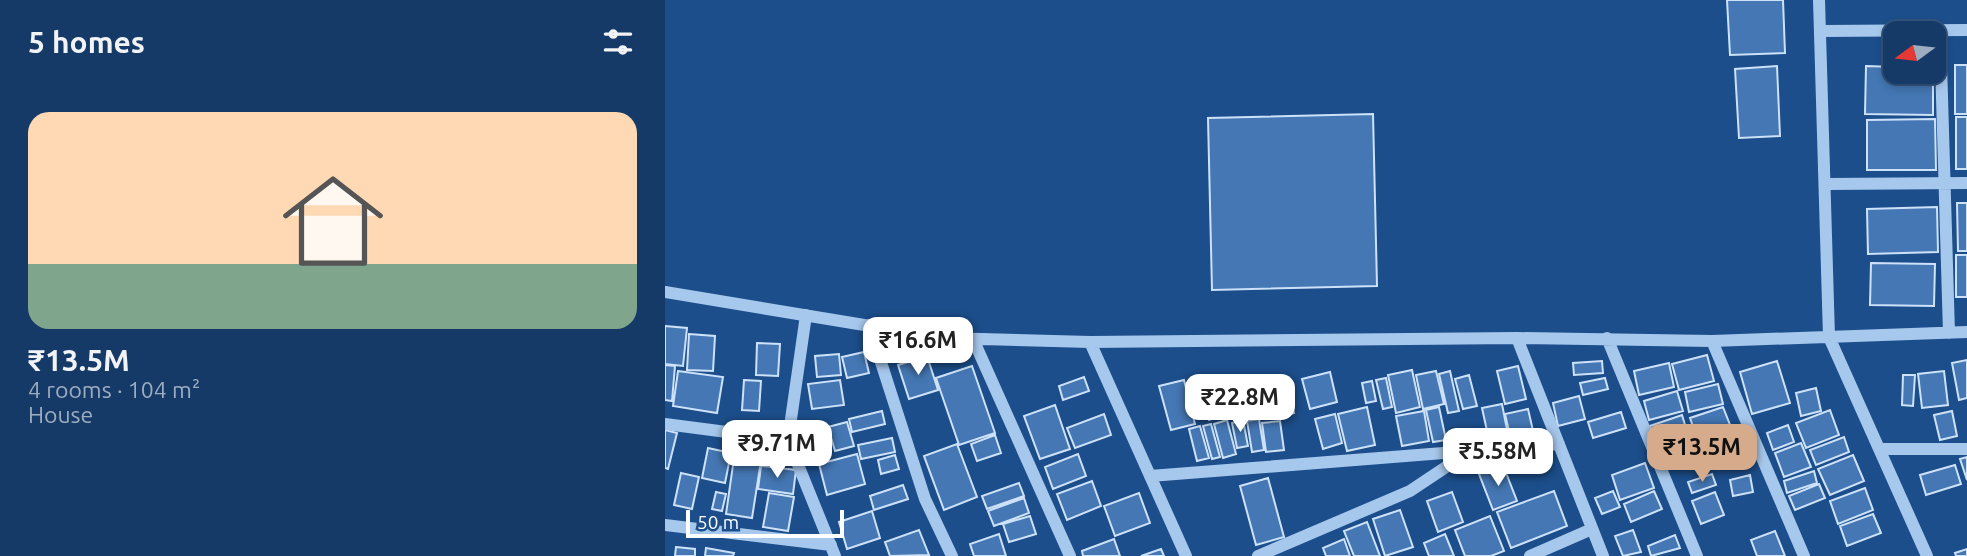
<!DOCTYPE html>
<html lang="en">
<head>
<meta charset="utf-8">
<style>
  :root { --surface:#153a68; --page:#224571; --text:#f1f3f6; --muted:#9dadc0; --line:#34547c; --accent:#d6ab8b }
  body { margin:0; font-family:Ubuntu,sans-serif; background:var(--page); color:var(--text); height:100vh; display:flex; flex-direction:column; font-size:26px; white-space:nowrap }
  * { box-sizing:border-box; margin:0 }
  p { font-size:23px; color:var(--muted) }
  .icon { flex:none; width:38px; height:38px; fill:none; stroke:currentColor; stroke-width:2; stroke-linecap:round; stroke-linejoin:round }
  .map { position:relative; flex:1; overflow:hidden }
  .sheet { display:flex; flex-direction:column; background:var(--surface); width:665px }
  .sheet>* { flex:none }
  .needle { width:46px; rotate:255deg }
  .tools { position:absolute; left:1218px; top:21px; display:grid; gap:14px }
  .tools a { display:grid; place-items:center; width:63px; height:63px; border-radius:14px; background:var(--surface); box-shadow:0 4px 10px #0003,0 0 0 2px var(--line); font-size:35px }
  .scale { position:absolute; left:21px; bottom:18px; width:158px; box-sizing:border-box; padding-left:7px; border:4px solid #fff; border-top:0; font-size:19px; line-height:24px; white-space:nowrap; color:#fff; -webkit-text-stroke:5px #1c4e8b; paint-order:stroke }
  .price { position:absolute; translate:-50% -60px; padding:0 16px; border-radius:14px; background:#fff; color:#222; font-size:23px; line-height:46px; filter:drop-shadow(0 2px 4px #0008) }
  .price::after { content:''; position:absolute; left:50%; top:42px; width:21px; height:16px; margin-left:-10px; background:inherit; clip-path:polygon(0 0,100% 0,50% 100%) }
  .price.current { background:var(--accent); color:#111 }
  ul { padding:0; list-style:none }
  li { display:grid; align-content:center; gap:14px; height:371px; padding:0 28px }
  li span { display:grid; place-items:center; height:217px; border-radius:21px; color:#555 }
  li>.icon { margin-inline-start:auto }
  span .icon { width:126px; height:126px; fill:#fffc; stroke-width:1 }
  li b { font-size:30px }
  h2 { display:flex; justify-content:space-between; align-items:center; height:84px; padding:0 28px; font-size:30px }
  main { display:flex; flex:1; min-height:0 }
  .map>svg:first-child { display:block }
  .building { fill:#4477b3; stroke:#cde2f9; stroke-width:2 }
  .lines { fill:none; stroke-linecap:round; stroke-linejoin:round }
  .minor { stroke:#a7c8ed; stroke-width:12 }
</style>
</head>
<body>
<main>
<section class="sheet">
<h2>5 homes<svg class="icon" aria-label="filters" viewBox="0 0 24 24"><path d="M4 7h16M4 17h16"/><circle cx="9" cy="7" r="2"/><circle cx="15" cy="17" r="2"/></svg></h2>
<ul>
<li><span style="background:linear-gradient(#ffd9b3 70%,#7fa58c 0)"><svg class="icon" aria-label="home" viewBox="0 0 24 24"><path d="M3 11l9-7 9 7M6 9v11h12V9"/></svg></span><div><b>₹13.5M</b><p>4 rooms · 104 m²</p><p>House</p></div></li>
</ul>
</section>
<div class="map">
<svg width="1302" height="556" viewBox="0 0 1302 556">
  <rect width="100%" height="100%" fill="#1c4e8b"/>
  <path class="building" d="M1062,0H1118L1120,53L1065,55Z
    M1290,65H1302V114H1290Z
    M1112,66L1115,136L1074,138L1070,69Z
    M1201,66L1230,67V72H1268V115L1200,114Z
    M708,114L712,286L547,290L543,118Z
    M1291,117H1302V169H1291Z
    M1270,119L1271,170H1202V120Z
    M1292,203H1302V251H1293Z
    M1272,207L1273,252L1203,254L1202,209Z
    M1291,255H1302V297H1291Z
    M1206,263L1270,264L1269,306L1205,305Z
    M0,326L22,328L18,366L0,364Z
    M24,334L50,336L48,371L22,370Z
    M92,343L115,344L113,376L91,375Z
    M199,352L204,373L182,378L177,357Z
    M174,354L176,375L152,377L150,356Z
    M1042,355L1049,381L1014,390L1007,364Z
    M262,356L273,390L244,399L233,365Z
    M1302,360V398L1294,400L1287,363Z
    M937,361L938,373L909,375L908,363Z
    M1112,361L1125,403L1087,414L1075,372Z
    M1004,363L1009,387L974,395L969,371Z
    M0,365L10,366L7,401L0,400Z
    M307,366L330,433L294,445L271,378Z
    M853,366L861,399L840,404L832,371Z
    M747,370L755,407L731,413L723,375Z
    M13,371L58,377L52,413L8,406Z
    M771,371L779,404L758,409L751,375Z
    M785,371L794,411L783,413L774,374Z
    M1279,371L1283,405L1257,408L1253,374Z
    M665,372L672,402L645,409L637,379Z
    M804,375L812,406L798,409L790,379Z
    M1238,375H1250L1248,406L1237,405Z
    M419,377L424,391L398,400L394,386Z
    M721,378L727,407L718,409L711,380Z
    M940,378L943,389L918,395L915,383Z
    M79,380L96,381L94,411L77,410Z
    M175,380L179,405L147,409L143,384Z
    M519,380L530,424L506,430L494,386Z
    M621,380L629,413L615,417L607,383Z
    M707,381L711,401L701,403L697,383Z
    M1053,384L1058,404L1024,412L1020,392Z
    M550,388L557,416L544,420L537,392Z
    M1151,388L1156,411L1136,416L1131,393Z
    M1012,391L1018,411L984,420L979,401Z
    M914,396L920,419L893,426L888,403Z
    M837,404L843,435L824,440L817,408Z
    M390,405L405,449L375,459L359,416Z
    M702,407L710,445L682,451L673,414Z
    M774,407L781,440L768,442L761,410Z
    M1058,407L1067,430L1033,441L1025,418Z
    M863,409L869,435L846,440L840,414Z
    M1165,410L1174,435L1141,448L1131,423Z
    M217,411L220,424L187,432L184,419Z
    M759,411L764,441L737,446L731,416Z
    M1287,411L1292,436L1275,440L1269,415Z
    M956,412L961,428L928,438L923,422Z
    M439,414L446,435L410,448L402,428Z
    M670,414L677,443L658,449L650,419Z
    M1017,415L1021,428L989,440L985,426Z
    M594,419L599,450L587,452L582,421Z
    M562,420L571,454L558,458L549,424Z
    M578,420L583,446L572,448L567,423Z
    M615,421L619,450L601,452L597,423Z
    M182,422L189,446L170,451L163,427Z
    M546,424L555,457L547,459L538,426Z
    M1123,425L1129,442L1108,450L1102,433Z
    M535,426L544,458L532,461L524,429Z
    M0,430L12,433L3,469L0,468Z
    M1024,432L1029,447L996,458L991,442Z
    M1069,434L1074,449L1039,460L1035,444Z
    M330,435L336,453L312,461L306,444Z
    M1179,437L1184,452L1151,465L1145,450Z
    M227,438L230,452L196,459L193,445Z
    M1136,443L1146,467L1119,477L1110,453Z
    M71,444L98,448L87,518L61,514Z
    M292,444L312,497L279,510L259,456Z
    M43,448L66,453L60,483L37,478Z
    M100,450L121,453L119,467L98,464Z
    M192,454L200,484L162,495L154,464Z
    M413,454L421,476L388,489L380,467Z
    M230,455L234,469L216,474L213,460Z
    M1188,455L1199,481L1165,495L1153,469Z
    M1302,457V480L1295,459Z
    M980,463L989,488L955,500L947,475Z
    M838,465L852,501L828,510L814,474Z
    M1290,465L1296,484L1261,495L1255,475Z
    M96,466L131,470L128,494L93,489Z
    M1149,471L1152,483L1122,493L1119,481Z
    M16,473L34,477L27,509L9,505Z
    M1047,474L1051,485L1027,493L1023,482Z
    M1085,475L1088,492L1068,496L1065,480Z
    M603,478L619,537L591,545L575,486Z
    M427,481L436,506L402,520L392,494Z
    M354,483L359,496L322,509L317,496Z
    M1154,484L1160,498L1130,510L1124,496Z
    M238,485L243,499L209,510L205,496Z
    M1200,488L1208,510L1173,524L1165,501Z
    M889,491L902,526L846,548L832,512Z
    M948,491L955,507L937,514L930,498Z
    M989,491L997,509L966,522L959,504Z
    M51,492L61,494L57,511L47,509Z
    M787,492L798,522L773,532L762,501Z
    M1050,492L1059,515L1036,524L1027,501Z
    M104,493L129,497L123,531L98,527Z
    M474,493L485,523L450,536L439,506Z
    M359,498L364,513L329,526L323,511Z
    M735,510L748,547L720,556L708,519Z
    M207,511L215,538L182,549L174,522Z
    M1208,514L1216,533L1182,546L1175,526Z
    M365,516L371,534L344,542L338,524Z
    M825,516L839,551L826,556H800L790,530Z
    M702,522L715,556H689L679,531Z
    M254,530L264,555L225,556L220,542Z
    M968,530L976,552L958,556L950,536Z
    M1110,531L1120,556H1092L1086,540Z
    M334,534L341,556H309L305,544Z
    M780,534L789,556H764L759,543Z
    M1010,535L1015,548L986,556L983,546Z
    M449,539L455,556H418L417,551Z
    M679,539L685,556H661L658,548Z
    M11,547L30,549V556H10Z
    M41,548L69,553L68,556H40Z
    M496,549L499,556H476Z
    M1302,549V556H1291L1290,553Z"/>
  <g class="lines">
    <path class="minor" d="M1154,0L1164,337L1262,556
      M1275,30L1284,333
      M1156,31L1302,30
      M1162,184L1302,183
      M0,292L278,338L425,342L852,338L1047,341L1302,332
      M204,325L260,499L287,556
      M852,338L938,556
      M942,338L1032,556
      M308,339L405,556
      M1047,341L1139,556
      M425,342L521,556
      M0,424L123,440L141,315
      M123,440L170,556
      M1214,449H1302
      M485,476L894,444
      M0,525L166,545
      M593,556L745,491L805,451
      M865,556L927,529"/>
  </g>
</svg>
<div class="tools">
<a><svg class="needle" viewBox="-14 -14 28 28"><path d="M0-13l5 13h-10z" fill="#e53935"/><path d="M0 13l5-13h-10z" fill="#9dadc0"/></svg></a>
</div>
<div class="scale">50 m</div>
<b class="price" style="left:253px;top:377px">₹16.6M</b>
<b class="price" style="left:575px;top:434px">₹22.8M</b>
<b class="price" style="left:112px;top:480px">₹9.71M</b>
<b class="price current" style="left:1037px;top:484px">₹13.5M</b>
<b class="price" style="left:833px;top:488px">₹5.58M</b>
</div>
</main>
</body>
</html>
